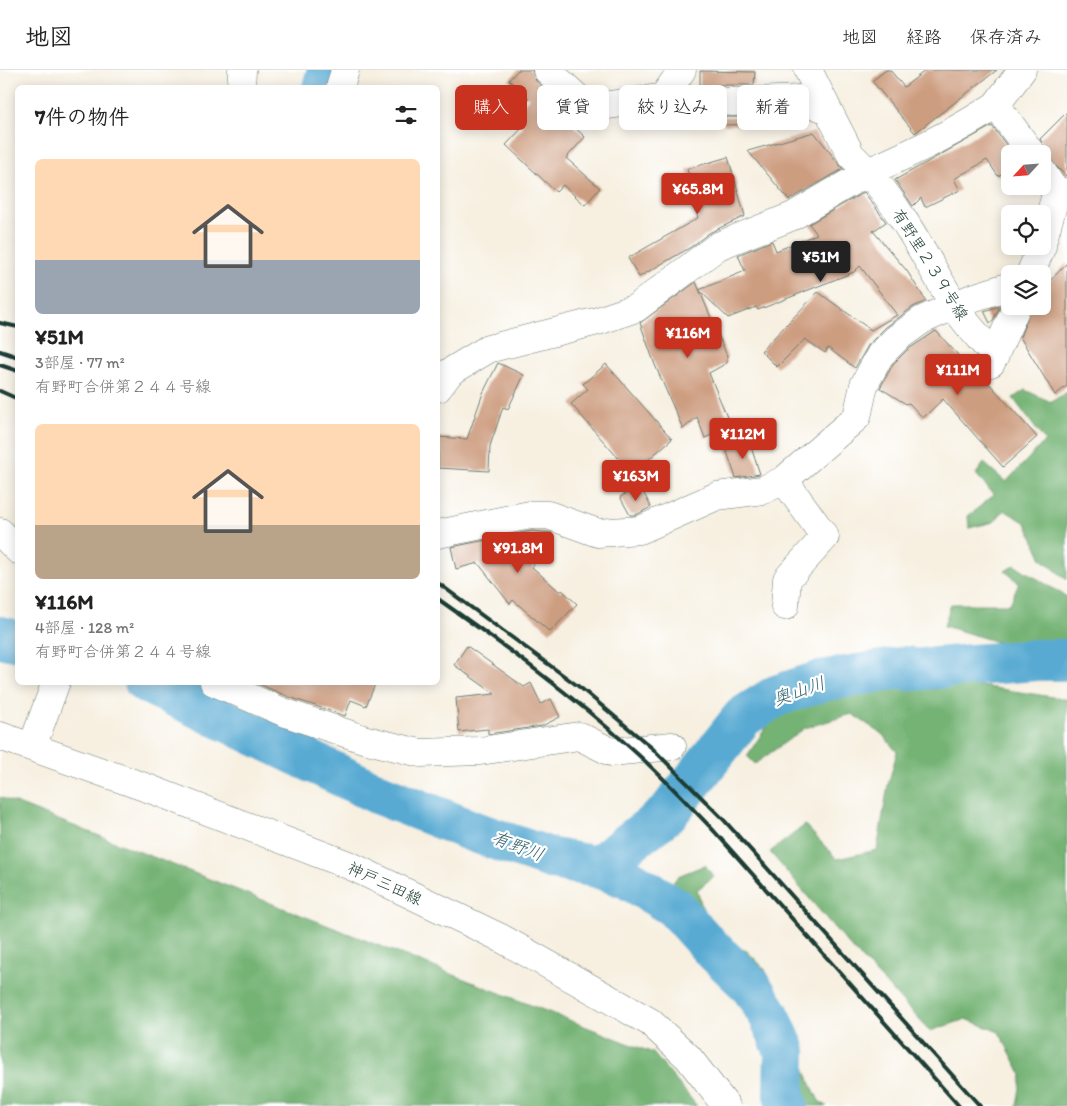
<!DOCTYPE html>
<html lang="ja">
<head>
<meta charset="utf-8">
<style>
  :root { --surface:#fff; --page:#f2f2f2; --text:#222; --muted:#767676; --line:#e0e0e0; --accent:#c8321e }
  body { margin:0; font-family:Itim,"Klee One",sans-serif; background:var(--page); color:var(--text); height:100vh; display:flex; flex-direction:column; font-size:19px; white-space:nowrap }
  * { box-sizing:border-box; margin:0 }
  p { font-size:16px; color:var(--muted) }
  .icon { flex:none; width:28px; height:28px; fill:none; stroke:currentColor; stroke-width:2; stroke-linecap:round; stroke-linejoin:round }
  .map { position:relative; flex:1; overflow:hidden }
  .details { position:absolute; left:15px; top:15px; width:425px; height:600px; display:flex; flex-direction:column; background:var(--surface); border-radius:8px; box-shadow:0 2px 12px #0003 }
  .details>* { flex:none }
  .guide { position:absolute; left:455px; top:15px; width:475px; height:45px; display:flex; gap:10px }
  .needle { width:32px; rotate:244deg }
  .controls { position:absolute; left:1001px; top:75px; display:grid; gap:10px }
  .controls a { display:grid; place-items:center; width:50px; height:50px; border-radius:8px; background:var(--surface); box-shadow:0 2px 12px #0003; font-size:25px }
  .price { position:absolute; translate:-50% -42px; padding:0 11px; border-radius:5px; background:var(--accent); color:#fff; font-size:16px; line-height:32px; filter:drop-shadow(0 1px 2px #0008) }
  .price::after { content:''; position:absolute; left:50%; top:30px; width:15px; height:11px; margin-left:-8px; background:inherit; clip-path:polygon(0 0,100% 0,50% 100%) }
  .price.current { background:#222; color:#fff }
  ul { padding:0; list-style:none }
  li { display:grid; align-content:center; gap:10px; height:265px; padding:0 20px }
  li span { display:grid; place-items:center; height:155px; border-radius:8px; color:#555 }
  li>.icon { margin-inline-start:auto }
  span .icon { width:90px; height:90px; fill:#fffc; stroke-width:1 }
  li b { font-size:21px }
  h2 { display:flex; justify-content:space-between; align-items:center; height:60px; padding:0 20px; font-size:21px }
  .tag { padding:0 18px; border-radius:8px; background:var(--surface); box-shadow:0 2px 12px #0003; font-size:18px; line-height:45px }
  .tag.current { background:var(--accent); color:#fff }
  header { display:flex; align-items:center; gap:30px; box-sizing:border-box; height:70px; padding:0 25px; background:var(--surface); border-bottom:1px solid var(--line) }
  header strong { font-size:24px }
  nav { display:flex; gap:28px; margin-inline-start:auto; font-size:18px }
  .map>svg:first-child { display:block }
  .forest { fill:#74b375; stroke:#4a7854 }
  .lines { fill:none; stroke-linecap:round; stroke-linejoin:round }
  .river { stroke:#59aad3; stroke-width:42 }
  .building { fill:#cd9d80 }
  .minor-casing { stroke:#6b7c71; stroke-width:29 }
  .primary-casing { stroke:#6b7c71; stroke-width:29 }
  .minor { stroke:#fff; stroke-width:28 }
  .primary { stroke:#fff; stroke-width:28 }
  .rail { stroke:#1f3d34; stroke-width:4 }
  .labels { text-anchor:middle; stroke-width:4.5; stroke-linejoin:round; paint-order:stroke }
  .street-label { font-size:16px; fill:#1f3d34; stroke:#fff }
  .water-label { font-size:18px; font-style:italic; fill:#33636c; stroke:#fff }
</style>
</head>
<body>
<header>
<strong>地図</strong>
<nav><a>地図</a><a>経路</a><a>保存済み</a></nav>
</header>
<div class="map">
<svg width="1067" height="1036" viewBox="0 0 1067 1036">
  <rect width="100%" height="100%" fill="#fff"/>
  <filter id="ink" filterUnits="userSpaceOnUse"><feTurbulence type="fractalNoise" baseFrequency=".02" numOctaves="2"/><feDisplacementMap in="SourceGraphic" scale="10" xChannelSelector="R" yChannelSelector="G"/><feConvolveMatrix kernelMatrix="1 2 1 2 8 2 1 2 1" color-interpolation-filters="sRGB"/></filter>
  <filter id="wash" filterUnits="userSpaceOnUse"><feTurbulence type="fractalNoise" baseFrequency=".0096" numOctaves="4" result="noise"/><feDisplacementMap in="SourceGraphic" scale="20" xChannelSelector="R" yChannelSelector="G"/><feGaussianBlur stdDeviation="1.12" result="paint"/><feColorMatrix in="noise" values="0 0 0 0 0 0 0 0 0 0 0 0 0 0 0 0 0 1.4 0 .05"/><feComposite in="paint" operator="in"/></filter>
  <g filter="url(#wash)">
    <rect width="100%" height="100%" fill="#f7f0e1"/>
    <path class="forest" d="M1025,320L1051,332L1067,322V510L1042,489L1026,453L1004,440L994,452L969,458L968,446L994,425L976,404L984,393L1006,412L1045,371L1013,328Z
      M1015,495L1067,527V578L1001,573L944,556L951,534H1010L1019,513L1005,501Z
      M857,610L914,617L966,614L1067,629V1036H1017L1022,1005L999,962L966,949L930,961L848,874L770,782L805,755L837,789L877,780L888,715L897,682L882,664L852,644L805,658L755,694L747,686L777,641Z
      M0,727L653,983L697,1036H0Z
      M705,795L714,806L697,820L707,853L729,874L747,881L764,898L785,935L787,955L796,982L819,1031L827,1036H768V992L740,929L653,839L678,806Z"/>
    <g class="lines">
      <path class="river" d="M323,18L328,0
        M0,567L18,571
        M145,612L379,724L472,761L553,789L597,797L627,808L674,837L710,877L750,915L769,945L785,981L784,1024L787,1036
        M597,797L667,744L743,647L776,626L821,611L906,597L910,600L1037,590H1067"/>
    </g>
    <g id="blocks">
      <path class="building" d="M518,0H532L536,11L556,29L551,35L585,67L566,88L600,118L585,135L563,115L556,122L506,75L523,57L512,47L529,28L509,10Z
        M886,0H890L904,17L926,0H997L915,63L872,11Z
        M700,1L755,2L754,15H700Z
        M1067,42V107L1047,87V82L1040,69Z
        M724,47H754V54L724,55Z
        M992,56L1010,80V99L998,106L987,90L954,109L960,120L925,137L921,128L913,136L895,110Z
        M814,62L843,99L789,130L748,81Z
        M728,87L745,146L709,163L691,177L639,207L628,188L698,148L695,139L698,138L687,99Z
        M864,122L886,152L873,161L907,201L926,231L913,237L886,257L869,274L855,298L828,278L825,283L805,269L777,297L761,281L818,222L871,260L897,245L860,196L854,202L758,240L756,237L728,248L699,220L745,201L738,185L772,171L776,181L817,164L809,154Z
        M1067,193V316L1055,325L1020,267L1032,236H1042V219Z
        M696,212L727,286V293L709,303L731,357L705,368L697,347L683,359L655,295L640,253Z
        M1000,236L992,252L990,253L984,241Z
        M936,261L969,297L973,293L979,302L1037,367L1003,397L943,329L923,348L909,333L906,334L880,318L893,294L907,280Z
        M498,293L524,305L508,339L503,337L490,376L489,401L438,398V367L467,369L483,323Z
        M606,294L672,369L632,404L571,334L588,319L583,314Z
        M749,371L760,404L736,408L726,379Z
        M640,416L651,437L636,445H630L620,427Z
        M532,461L552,463L532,497L560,522L562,520L577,534L550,562L513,530L510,534L478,493L456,499L451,477Z
        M467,576L524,617L531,613L541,634L551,629L560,647L542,656L488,664V659L459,662L456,628L495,624L454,595Z
        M254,612H376L366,636L351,630L345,646L289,627Z"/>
    </g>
  </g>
  <g filter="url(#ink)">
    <use href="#blocks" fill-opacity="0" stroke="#6b7c71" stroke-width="1"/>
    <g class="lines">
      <defs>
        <path id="minor" d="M547,0L581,31L602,36L658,28L733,32L799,29L828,40L851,85L868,102C913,82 956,62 996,35L1032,84
          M808,0L828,40
          M241,18L242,0
          M340,18L345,0
          M662,29L682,0
          M996,35L1022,0
          M1042,101L1053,118L1067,124
          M1042,173L1057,121
          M1030,204L1042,176
          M991,293L1017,236
          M438,318L450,302L488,279L598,251L636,238L718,176L793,146L868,102C904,143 927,191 956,238C966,255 982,270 995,286
          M438,464L530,445H548L598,463L640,460L717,426L763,420L784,410
          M785,536L787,509L825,467L784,410L857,347L864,315L880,285L897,268L922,250L972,228L1010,216
          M214,612L283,642L363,669L420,683L480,681L579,666L611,682L672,676"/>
        <path id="primary" d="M0,462L18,480
          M0,666L150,719L351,796L499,867L650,952L688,987L726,1036
          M32,677L56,612"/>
      </defs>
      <use href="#minor" class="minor-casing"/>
      <use href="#primary" class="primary-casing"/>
      <use href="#minor" class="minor"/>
      <use href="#primary" class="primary"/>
      <path class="rail" d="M0,253L18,257
        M0,281L18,287
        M0,295L18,301
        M0,321L18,329
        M438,513L582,619L652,678L723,749L980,1036
        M438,529C505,576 572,625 633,680C662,706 688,734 714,761L959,1036"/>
    </g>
  </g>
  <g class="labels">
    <g class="street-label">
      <text transform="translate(931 194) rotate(58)" y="6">有野里２３９号線</text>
      <text transform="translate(385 813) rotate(25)" y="6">神戸三田線</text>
    </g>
    <g class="water-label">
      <text transform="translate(799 621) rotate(-19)" y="6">奥山川</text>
      <text transform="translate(518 776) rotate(21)" y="6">有野川</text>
    </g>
  </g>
</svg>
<div class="controls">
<a><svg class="needle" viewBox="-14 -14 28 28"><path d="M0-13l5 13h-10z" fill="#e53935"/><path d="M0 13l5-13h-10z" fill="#767676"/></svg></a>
<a><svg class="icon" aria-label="locate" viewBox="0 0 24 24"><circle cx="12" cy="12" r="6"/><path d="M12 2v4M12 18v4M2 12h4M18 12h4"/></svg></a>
<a><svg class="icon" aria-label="layers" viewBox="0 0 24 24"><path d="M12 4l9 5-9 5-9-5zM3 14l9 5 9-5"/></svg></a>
</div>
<b class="price" style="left:698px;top:145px">¥65.8M</b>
<b class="price current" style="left:821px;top:213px">¥51M</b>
<b class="price" style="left:688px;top:289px">¥116M</b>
<b class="price" style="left:958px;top:326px">¥111M</b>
<b class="price" style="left:743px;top:390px">¥112M</b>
<b class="price" style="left:636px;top:432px">¥163M</b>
<b class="price" style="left:518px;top:504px">¥91.8M</b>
<div class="guide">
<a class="tag current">購入</a>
<a class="tag">賃貸</a>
<a class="tag">絞り込み</a>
<a class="tag">新着</a>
</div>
<section class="details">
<h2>7件の物件<svg class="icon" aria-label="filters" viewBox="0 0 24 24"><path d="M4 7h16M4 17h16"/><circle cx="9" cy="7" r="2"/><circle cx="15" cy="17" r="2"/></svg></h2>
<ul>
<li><span style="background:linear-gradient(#ffd9b3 65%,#9aa5b1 0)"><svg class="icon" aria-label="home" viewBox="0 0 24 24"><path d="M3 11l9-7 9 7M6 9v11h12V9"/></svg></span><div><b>¥51M</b><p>3部屋 · 77 m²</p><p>有野町合併第２４４号線</p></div></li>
<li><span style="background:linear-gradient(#ffd9b3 65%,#b9a48a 0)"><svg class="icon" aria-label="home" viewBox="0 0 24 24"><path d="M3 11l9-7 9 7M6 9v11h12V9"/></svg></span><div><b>¥116M</b><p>4部屋 · 128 m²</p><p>有野町合併第２４４号線</p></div></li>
</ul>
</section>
</div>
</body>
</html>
